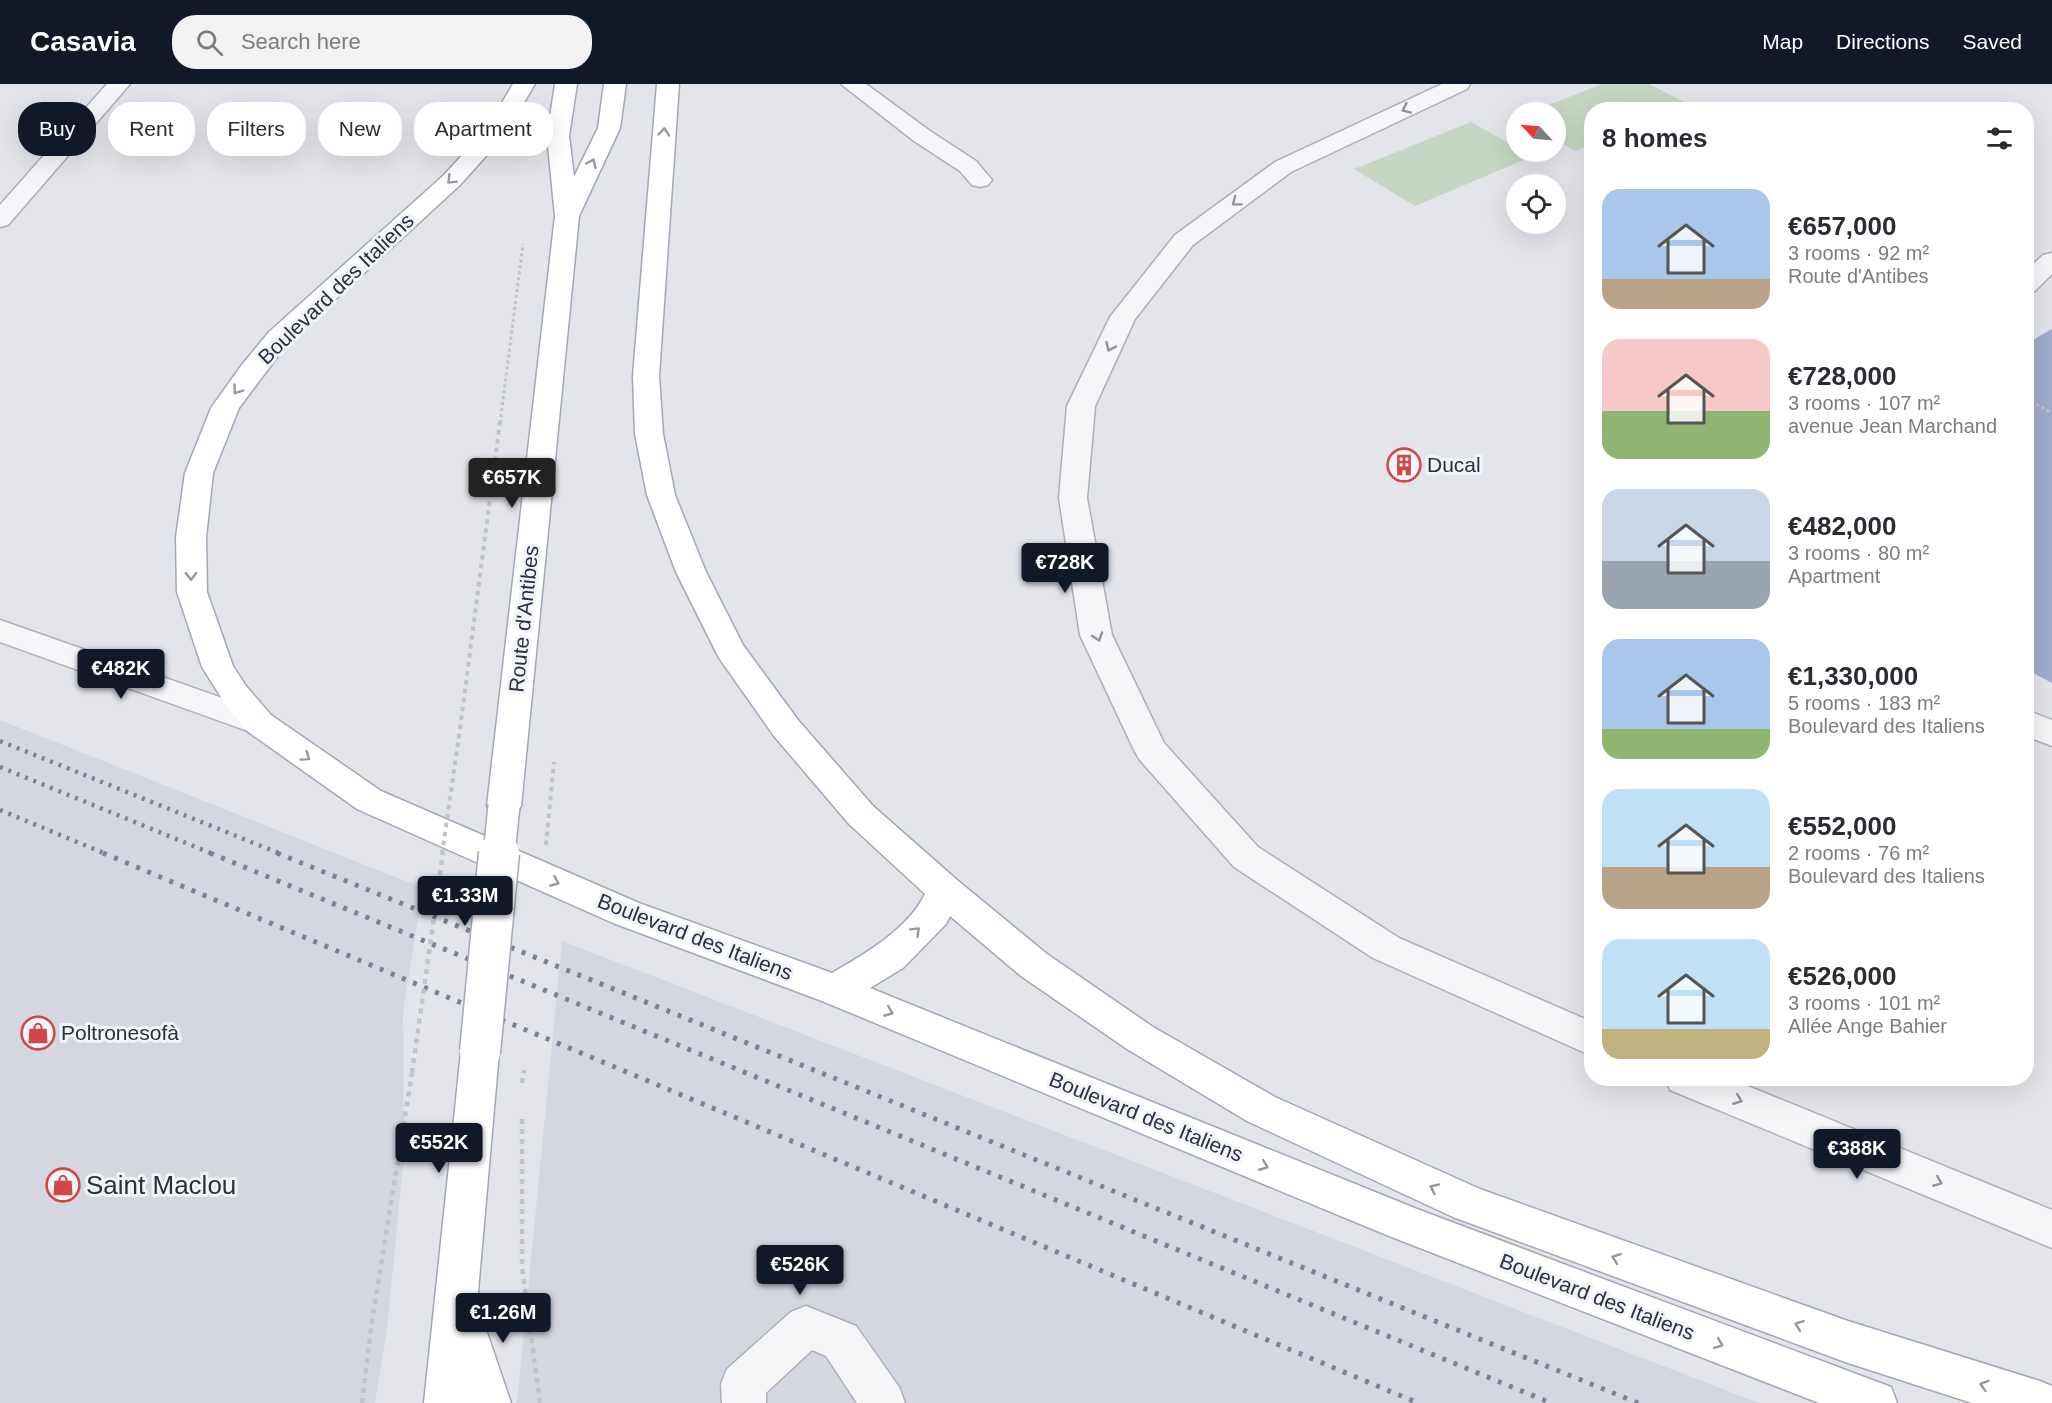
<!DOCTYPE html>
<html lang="en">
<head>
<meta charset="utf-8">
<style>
  :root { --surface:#fff; --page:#f2f2f3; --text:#2b2b33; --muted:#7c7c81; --accent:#111827 }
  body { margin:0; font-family:Arial,sans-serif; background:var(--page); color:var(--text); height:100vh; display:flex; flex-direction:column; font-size:22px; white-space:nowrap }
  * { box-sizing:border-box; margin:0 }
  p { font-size:20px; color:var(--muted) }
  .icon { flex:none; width:33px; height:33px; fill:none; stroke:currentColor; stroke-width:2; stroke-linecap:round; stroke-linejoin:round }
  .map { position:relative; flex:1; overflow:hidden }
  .side { position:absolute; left:1584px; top:18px; width:450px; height:984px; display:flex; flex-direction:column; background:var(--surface); border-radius:24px; box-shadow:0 6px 24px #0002 }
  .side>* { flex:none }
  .top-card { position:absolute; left:18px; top:18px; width:570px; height:54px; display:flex; gap:12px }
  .needle { width:39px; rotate:296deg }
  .tools { position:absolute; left:1506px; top:18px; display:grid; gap:12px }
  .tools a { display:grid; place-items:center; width:60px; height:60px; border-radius:50%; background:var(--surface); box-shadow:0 6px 24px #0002; font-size:30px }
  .price { position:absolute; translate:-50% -51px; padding:0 14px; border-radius:6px; background:var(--accent); color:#fff; font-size:20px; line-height:39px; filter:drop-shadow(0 2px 3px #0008) }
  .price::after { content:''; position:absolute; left:50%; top:36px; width:18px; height:14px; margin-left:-9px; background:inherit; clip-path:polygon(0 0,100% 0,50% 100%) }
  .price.current { background:#222; color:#fff }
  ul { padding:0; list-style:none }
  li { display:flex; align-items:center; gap:18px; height:150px; padding:0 18px }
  li span { display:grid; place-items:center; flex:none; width:168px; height:120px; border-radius:18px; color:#555 }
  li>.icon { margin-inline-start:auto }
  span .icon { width:72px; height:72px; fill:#fffc; stroke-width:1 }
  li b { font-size:26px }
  h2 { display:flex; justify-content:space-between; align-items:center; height:72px; padding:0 18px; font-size:26px }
  .pill { padding:0 21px; border-radius:24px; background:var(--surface); box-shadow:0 6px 24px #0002; font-size:21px; line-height:54px }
  .pill.current { background:var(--accent); color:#fff }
  header { display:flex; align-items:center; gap:36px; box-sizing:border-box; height:84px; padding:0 30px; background:var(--accent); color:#fff }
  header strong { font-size:28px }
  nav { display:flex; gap:33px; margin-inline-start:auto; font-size:21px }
  .search { width:420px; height:54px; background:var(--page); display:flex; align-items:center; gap:15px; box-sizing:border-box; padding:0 21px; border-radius:24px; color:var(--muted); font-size:22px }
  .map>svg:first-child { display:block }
  .built { fill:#d5d7e0 }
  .green { fill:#c6d5c4 }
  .water { fill:#9eadcb }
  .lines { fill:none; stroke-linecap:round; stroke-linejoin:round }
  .minor-casing { stroke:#acafb9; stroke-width:3 }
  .major-casing { stroke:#a2a7b7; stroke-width:3 }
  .path-far2 { stroke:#c1c3ca; stroke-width:3; stroke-dasharray:3 3; stroke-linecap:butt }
  .path-far1 { stroke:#c1c3ca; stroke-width:4; stroke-dasharray:4.5 4.5; stroke-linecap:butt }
  .path { stroke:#c1c3ca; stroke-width:4.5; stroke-dasharray:5 5; stroke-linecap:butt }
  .minor { fill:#f6f6f9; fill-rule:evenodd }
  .major { fill:#fff; fill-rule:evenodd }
  .rail-far1 { stroke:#7c8295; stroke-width:4.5; stroke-dasharray:3 6; stroke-linecap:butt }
  .rail { stroke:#7c8295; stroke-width:5; stroke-dasharray:4 8; stroke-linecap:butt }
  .major-bridge-far1-casing { stroke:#a2a7b7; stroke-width:34; stroke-linecap:butt }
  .major-bridge-casing { stroke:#a2a7b7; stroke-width:43; stroke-linecap:butt }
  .path-bridge-far1 { stroke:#c1c3ca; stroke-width:4; stroke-dasharray:4.5 4.5; stroke-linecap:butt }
  .path-bridge { stroke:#c1c3ca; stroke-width:4.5; stroke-dasharray:5 5; stroke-linecap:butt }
  .major-bridge-far1 { stroke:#fff; stroke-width:31 }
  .major-bridge { stroke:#fff; stroke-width:40 }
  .oneway { stroke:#90939e }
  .oneway2 { stroke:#9498a1 }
  .labels { text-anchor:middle; stroke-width:6; stroke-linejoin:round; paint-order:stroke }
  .street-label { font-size:21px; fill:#2a3043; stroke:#f2f4f8 }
  .poi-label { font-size:21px; fill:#2a3043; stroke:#f2f4f8; text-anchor:start }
  .near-poi-label { font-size:26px; fill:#2a3043; stroke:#f2f4f8; text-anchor:start }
</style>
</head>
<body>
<header>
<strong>Casavia</strong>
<div class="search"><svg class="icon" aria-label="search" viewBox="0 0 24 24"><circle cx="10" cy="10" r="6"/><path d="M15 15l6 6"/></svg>Search here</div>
<nav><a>Map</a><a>Directions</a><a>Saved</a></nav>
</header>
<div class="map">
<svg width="2052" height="1319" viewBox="0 0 2052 1319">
  <rect width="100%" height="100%" fill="#e3e5eb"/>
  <path class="built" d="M0,636L423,804L403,928L404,1072L387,1244L375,1319H0Z
    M562,857L1759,1319H517Z"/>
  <path class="green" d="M1602,0H1649L1688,20L1674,25L1592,26L1591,60L1575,67L1556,56V28H1531Z
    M1471,38L1516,63V68H1524L1533,72L1415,122L1354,85Z"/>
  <path class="water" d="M2052,245V599L2027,586L2026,260Z"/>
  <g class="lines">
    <defs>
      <path id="minor" d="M107,0H130L8,141L0,143V121Z
        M841,0H866L930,47L976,77L992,96L988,101L980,103L972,101L960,87L914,57Z
        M1442,0H1470L1467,5L1291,88L1193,161L1135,235L1095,322L1087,414L1112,551L1164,659L1258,763L1399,854L1592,938V972L1373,874L1234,783L1139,675L1134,666L1080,551L1059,414L1067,322L1110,233L1175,151L1275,78Z
        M2052,169V190L2035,207L2026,209V187L2043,171Z
        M0,536L271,631L275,639L271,647L259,651L0,558Z
        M2026,626L2052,636V662L2026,652Z
        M1665,994H1728L2052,1126V1164L1670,1006Z
        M806,1222L856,1242L899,1303L905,1319H857L826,1272L812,1266L766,1309V1319H722L721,1300L727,1285L791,1228Z"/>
      <path id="major" d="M513,0H535L504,52L460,101L287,260L239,324L213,389L206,453L207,508L233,582L246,602L271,631L381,707L639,819L832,889C865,870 908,845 925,810L849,740L774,652L719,574L676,488L647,411L635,350L633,292L657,0H679L659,292L663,350L675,411L706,488L743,561L798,636L873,722L957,796L1047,870L1153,943L1275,1013L1480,1105L1848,1237L2040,1297L2052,1302V1319H1972L1848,1279L1453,1133L1247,1037L1127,965L1021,892L950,832L946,840L903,884L870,904L1417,1125L1875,1297L1891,1303L1897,1319H1819L1389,1152L822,917L613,839L357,725L247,647L224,618L202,583L177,508L176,453L185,389L211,324L241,282L269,248L444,91L487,44Z
        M555,0H577L569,52L574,93L598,44L604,0H626L620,44L579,132L521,722L516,731L504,735L492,731L487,722L555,132L547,52Z
        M480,952L494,956L499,968L477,1219L511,1319H424L461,968L466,956Z"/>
    </defs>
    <use href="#minor" class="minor-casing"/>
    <use href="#major" class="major-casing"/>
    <path class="path-far2" d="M2026,314L2052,329
      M500,339L523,160"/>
    <path class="path-far1" d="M460,645L500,338"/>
    <path class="path" d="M522,1035V1183L540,1319
      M362,1319L371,1243L412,989"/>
    <use href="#minor" class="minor"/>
    <use href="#major" class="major"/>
    <path class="rail-far1" d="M0,657L281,770
      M0,683L213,770
      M0,726L106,770"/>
    <path class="rail" d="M103,769L1418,1319
      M210,769L1551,1319
      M277,769L1638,1319"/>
    <defs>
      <path id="major-bridge-far1" d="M499,770L504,722"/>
      <path id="major-bridge" d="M480,968L499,769"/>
    </defs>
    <use href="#major-bridge-far1" class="major-bridge-far1-casing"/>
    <use href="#major-bridge" class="major-bridge-casing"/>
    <path class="path-bridge-far1" d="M546,761L554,678
      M442,770L460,645"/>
    <path class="path-bridge" d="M412,989L443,769
      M522,999L524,986"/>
    <use href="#major-bridge-far1" class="major-bridge-far1"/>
    <use href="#major-bridge" class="major-bridge"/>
  </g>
  <defs><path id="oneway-chevron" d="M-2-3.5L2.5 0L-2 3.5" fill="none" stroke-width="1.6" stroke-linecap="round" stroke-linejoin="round" transform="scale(1.5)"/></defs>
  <g class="oneway">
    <use href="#oneway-chevron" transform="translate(1406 25) rotate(155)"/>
    <use href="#oneway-chevron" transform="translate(1236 118) rotate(143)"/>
    <use href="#oneway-chevron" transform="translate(1110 263) rotate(115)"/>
    <use href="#oneway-chevron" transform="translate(1098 553) rotate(71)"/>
    <use href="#oneway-chevron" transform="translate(1738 1016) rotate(22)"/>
    <use href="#oneway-chevron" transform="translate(1938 1098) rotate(22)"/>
  </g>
  <g class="oneway2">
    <use href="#oneway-chevron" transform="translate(664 48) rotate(-85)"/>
    <use href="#oneway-chevron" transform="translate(592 79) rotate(-65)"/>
    <use href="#oneway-chevron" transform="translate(451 96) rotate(135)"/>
    <use href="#oneway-chevron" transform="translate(237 306) rotate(125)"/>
    <use href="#oneway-chevron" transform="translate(191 492) rotate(89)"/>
    <use href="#oneway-chevron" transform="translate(306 673) rotate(35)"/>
    <use href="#oneway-chevron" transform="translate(555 798) rotate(24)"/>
    <use href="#oneway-chevron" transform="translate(916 847) rotate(-45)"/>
    <use href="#oneway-chevron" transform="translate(889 928) rotate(22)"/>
    <use href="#oneway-chevron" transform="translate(1264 1082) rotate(22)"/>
    <use href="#oneway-chevron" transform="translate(1434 1104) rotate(-155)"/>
    <use href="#oneway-chevron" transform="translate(1616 1174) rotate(-160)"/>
    <use href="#oneway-chevron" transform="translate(1799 1241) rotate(-160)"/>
    <use href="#oneway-chevron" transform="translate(1719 1260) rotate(21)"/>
    <use href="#oneway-chevron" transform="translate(1984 1301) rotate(-163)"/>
  </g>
  <defs>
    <symbol id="building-ring" viewBox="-11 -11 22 22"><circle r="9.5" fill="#f2f4f8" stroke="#d0474a" stroke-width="1.5"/><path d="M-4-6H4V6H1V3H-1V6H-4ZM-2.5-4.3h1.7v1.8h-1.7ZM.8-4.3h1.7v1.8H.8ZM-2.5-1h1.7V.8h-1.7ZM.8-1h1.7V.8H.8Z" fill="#d0474a"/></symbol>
    <symbol id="shop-ring" viewBox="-11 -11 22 22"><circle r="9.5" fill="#f2f4f8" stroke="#d0474a" stroke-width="1.5"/><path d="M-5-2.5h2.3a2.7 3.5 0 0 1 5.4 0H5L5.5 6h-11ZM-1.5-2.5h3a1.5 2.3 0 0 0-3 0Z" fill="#d0474a"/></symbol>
  </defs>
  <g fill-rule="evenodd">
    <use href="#building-ring" x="1385" y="362" width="38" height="38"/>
    <use href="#shop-ring" x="19" y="930" width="38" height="38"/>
    <use href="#shop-ring" x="44" y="1082" width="38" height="38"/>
  </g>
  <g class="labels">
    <g class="street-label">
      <text transform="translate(336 205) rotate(-44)" y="7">Boulevard des Italiens</text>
      <text transform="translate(524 535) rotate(-84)" y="7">Route d'Antibes</text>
      <text transform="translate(695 853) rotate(21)" y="7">Boulevard des Italiens</text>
      <text transform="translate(1146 1033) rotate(22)" y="7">Boulevard des Italiens</text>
      <text transform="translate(1597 1213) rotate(21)" y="7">Boulevard des Italiens</text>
    </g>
    <g class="poi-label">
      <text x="1427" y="388">Ducal</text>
      <text x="61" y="956">Poltronesofà</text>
    </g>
    <g class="near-poi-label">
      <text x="86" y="1110">Saint Maclou</text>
    </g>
  </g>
</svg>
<div class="tools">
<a><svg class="needle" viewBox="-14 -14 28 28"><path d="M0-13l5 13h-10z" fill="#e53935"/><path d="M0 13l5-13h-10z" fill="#7c7c81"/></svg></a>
<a><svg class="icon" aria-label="locate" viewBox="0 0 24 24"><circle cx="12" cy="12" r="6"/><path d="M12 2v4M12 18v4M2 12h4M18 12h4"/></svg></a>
</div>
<b class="price current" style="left:512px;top:425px">€657K</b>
<b class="price" style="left:1065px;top:510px">€728K</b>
<b class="price" style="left:121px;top:616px">€482K</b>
<b class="price" style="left:465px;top:843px">€1.33M</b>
<b class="price" style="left:439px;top:1090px">€552K</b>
<b class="price" style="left:1857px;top:1096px">€388K</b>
<b class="price" style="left:800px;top:1212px">€526K</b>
<b class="price" style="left:503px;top:1260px">€1.26M</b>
<div class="top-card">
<a class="pill current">Buy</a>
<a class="pill">Rent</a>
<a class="pill">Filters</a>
<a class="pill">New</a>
<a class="pill">Apartment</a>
</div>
<section class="side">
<h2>8 homes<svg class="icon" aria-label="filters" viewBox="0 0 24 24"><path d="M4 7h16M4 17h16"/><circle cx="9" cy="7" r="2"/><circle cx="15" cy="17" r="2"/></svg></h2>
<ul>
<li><span style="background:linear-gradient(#a9c7e8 75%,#b9a48a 0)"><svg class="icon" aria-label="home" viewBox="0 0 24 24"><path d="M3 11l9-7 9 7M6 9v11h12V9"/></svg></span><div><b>€657,000</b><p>3 rooms · 92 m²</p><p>Route d'Antibes</p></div></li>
<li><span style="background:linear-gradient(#f6c9c9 60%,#8fb573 0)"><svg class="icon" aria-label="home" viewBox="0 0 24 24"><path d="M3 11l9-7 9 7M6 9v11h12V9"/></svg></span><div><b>€728,000</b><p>3 rooms · 107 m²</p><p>avenue Jean Marchand</p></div></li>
<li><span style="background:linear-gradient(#c9d6e8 60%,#9aa5b1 0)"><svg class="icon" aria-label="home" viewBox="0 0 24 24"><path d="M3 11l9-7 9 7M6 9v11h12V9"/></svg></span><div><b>€482,000</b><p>3 rooms · 80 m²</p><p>Apartment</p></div></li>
<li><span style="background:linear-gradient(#a9c7e8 75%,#8fb573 0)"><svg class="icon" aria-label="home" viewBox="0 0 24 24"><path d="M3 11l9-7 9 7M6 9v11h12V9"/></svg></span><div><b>€1,330,000</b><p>5 rooms · 183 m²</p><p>Boulevard des Italiens</p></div></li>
<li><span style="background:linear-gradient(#bfe0f5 65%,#b9a48a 0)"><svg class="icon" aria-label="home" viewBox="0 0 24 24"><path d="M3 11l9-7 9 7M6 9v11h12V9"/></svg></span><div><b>€552,000</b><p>2 rooms · 76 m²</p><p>Boulevard des Italiens</p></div></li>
<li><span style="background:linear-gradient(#bfe0f5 75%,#c2b280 0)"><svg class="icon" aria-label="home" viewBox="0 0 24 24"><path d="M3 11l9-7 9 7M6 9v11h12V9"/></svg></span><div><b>€526,000</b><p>3 rooms · 101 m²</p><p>Allée Ange Bahier</p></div></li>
</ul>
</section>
</div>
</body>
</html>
